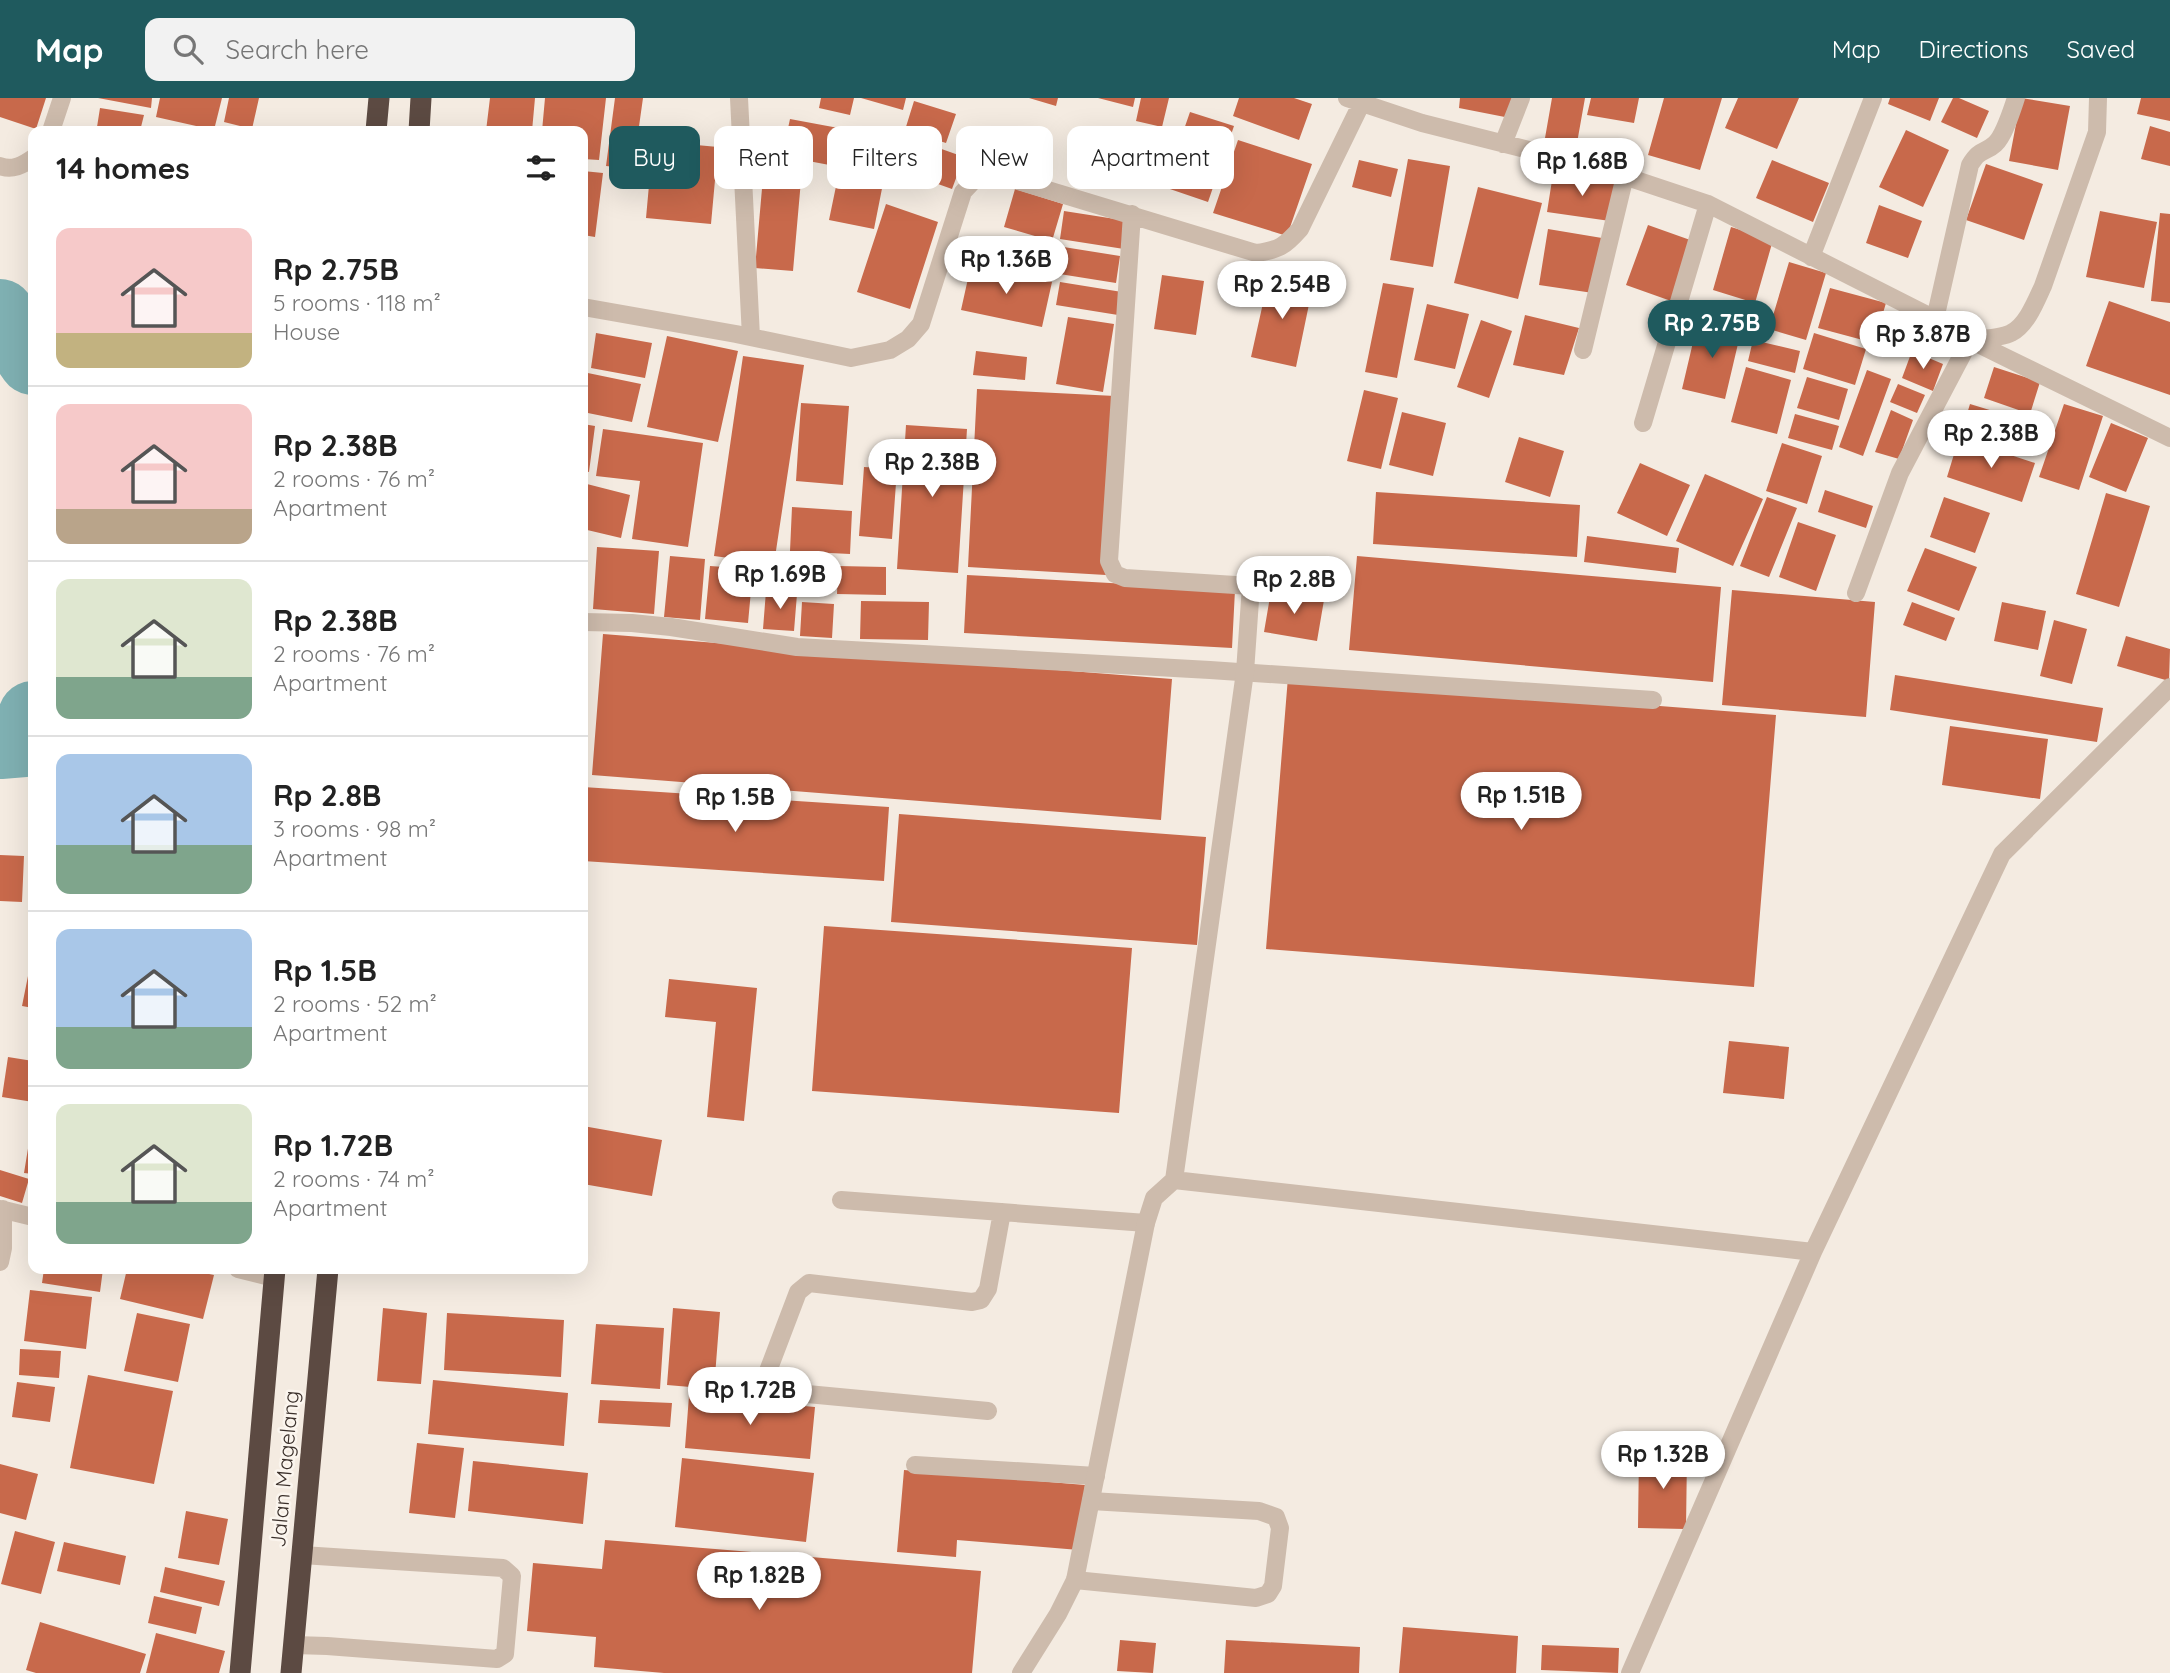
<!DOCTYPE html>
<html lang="en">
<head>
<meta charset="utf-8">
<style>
  :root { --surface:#fff; --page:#f2f2f2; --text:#222; --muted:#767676; --line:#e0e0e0; --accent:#1f5a5e }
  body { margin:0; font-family:Quicksand,sans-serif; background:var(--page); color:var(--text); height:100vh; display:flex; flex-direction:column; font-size:26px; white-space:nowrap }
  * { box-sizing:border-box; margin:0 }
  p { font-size:23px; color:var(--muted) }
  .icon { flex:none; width:38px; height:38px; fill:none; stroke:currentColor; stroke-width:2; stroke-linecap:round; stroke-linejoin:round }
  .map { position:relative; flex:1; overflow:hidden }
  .panel { position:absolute; left:28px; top:28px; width:560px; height:1148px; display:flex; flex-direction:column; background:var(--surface); border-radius:14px; box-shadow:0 7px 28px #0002 }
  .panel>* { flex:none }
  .hud { position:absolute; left:609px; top:28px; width:665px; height:63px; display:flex; gap:14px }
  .price { position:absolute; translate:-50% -60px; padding:0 16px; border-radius:24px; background:#fff; color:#222; font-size:23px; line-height:46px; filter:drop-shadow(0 2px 4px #0008) }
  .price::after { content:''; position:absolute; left:50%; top:42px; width:21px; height:16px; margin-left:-10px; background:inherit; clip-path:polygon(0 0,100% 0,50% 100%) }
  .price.selected { background:var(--accent); color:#fff }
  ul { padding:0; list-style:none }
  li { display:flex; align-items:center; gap:21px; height:175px; padding:0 28px }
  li+li { border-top:2px solid var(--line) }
  li span { display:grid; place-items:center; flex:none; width:196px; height:140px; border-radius:14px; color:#555 }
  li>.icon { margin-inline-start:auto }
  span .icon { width:84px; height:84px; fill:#fffc; stroke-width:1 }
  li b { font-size:30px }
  h2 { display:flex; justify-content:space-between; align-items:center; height:84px; padding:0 28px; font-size:30px }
  .pill { padding:0 24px; border-radius:14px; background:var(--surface); box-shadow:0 7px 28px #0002; font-size:24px; line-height:63px }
  .pill.selected { background:var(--accent); color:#fff }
  header { display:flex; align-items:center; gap:42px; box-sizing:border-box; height:98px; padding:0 35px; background:var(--accent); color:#fff }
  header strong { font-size:33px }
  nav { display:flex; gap:38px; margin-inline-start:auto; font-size:24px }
  .search { width:490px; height:63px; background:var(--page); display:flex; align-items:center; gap:18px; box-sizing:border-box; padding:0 24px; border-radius:14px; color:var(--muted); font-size:26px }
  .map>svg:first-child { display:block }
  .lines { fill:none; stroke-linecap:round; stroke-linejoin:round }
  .river { stroke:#7fb0b2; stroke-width:70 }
  .building { fill:#c8694b }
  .lane { stroke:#cdbbac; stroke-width:18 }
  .street { stroke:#cdbbac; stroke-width:18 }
  .highway { stroke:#5c4a42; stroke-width:21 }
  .labels { text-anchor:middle; stroke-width:5; stroke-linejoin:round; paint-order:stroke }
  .street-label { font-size:21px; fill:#3b302b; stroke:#fbf5ee }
</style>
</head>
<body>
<header>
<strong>Map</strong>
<div class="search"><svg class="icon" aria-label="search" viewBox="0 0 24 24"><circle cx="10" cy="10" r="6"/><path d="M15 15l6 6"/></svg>Search here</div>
<nav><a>Map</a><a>Directions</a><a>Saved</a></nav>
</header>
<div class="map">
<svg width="2170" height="1575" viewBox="0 0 2170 1575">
  <rect width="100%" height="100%" fill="#f4ebe1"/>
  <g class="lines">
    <path class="river" d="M0,216L33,262
      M0,646L24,644L33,618"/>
  </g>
  <path class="building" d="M0,0H46L36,31L0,19Z
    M98,0H152L151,10Z
    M160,0H222L214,32L156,19Z
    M229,0H259L252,31L224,24Z
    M490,0H535L532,33H486Z
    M545,0H606L599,62L583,61V33H542Z
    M615,0H643L633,71L606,68Z
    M821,0H854L850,17L819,10Z
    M861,0H906L903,12Z
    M1029,0H1058L1056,8Z
    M1098,0H1135L1133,9Z
    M1141,0H1169L1162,29L1136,23Z
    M1239,0H1294L1312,6L1299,42L1233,18Z
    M1460,0H1514L1510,20L1459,10Z
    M1552,0H1585L1577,45L1545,40Z
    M1591,0H1639L1634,25L1587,17Z
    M1664,0H1722L1700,72L1648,57Z
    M1738,0H1799L1777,51L1725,30Z
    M1890,0H1939L1930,23L1888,6Z
    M1953,0H1959L1989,13L1977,40L1941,24Z
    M2021,0L2070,8L2058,72L2009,63Z
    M2141,0H2170V23L2137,16Z
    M914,3L956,16L946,45L905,32Z
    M100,10L144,17L140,33H120L97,29Z
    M1190,14L1234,28L1208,104L1164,89Z
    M790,21L892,40L874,131L829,122L840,69L782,58Z
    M2150,28L2170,34V68L2141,61Z
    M1906,32L1949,52L1923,109L1879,89Z
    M905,38L964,59L952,91L893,70Z
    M1238,42L1312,66L1287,138L1213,115Z
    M653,43L718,49L711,126L646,120Z
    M1408,61L1450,68L1433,169L1390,162Z
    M1359,62L1398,71L1391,99L1352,89Z
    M1772,62L1829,85L1813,124L1756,100Z
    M1986,66L2043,86L2024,142L1966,122Z
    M764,68L802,71L793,173L755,170Z
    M583,73L603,75L595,139L583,137Z
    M1553,76L1618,86L1610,123L1547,114Z
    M1478,89L1542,105L1518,201L1454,185Z
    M1015,91L1063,106L1052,143L1004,129Z
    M886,106L938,124L910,211L857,194Z
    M1879,107L1922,123L1908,160L1866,145Z
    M1064,113L1128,123L1124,151L1060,141Z
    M2100,113L2157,124L2144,190L2086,179Z
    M2160,115L2170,116V205L2151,203Z
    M1648,127L1693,143L1671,203L1626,187Z
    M1731,129L1773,142L1755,205L1713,192Z
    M1548,131L1602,140L1593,195L1539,187Z
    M1051,147L1120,158L1116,185L1047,174Z
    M1789,164L1826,175L1806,242L1769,231Z
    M971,167L1052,184L1042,229L961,212Z
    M1162,177L1204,183L1196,237L1154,231Z
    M1269,178L1313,187L1296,269L1251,259Z
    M1060,184L1122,194L1118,217L1056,207Z
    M1383,185L1414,190L1397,280L1365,274Z
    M1830,190L1886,205L1874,245L1818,230Z
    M2109,203L2170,224V297L2086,268Z
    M1427,206L1469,216L1455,271L1414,262Z
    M1525,217L1579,230L1564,277L1513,267Z
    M1068,219L1114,226L1103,294L1056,286Z
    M1481,222L1512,233L1489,300L1457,289Z
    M1698,223L1741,233L1725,301L1682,291Z
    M596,235L652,245L645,280L591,270Z
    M1814,235L1866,251L1855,287L1803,271Z
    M667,238L738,253L718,344L647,329Z
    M1753,242L1800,253L1795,275L1748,263Z
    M976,253L1027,259L1025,282L973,277Z
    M1912,253L1943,266L1933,293L1902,280Z
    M743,258L804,267L774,466L714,458Z
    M1746,269L1791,282L1777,336L1731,324Z
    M1994,269L2040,284L2030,316L1984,300Z
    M1867,272L1891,281L1863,358L1839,349Z
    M583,274L641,286L632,324L583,314Z
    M1807,279L1848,291L1839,322L1797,310Z
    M1898,286L1925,297L1917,315L1890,304Z
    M977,291L1115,298L1106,477L968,469Z
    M1364,292L1398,300L1381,371L1347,363Z
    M801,305L849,308L843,387L796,383Z
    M1970,306L2042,328L2034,351L1963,329Z
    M2064,306L2103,318L2079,392L2039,379Z
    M1891,312L1913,322L1899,361L1875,354Z
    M1402,314L1446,325L1433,378L1389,367Z
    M1795,316L1839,328L1832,352L1788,340Z
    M2111,325L2148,340L2126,394L2089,379Z
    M583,326L595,328L589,374L583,373Z
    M906,327L967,331L958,475L897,471Z
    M603,331L703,345L688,449L632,441L640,383L596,378Z
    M1519,339L1564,353L1550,399L1505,384Z
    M1959,340L2035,365L2022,404L1947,379Z
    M1782,345L1822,358L1807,406L1766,393Z
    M1640,365L1690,387L1667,438L1617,415Z
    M864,369L897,371L892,441L859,438Z
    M1705,376L1763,401L1733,468L1676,443Z
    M583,385L630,397L621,440L583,431Z
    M1825,392L1873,408L1866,430L1818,414Z
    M1376,394L1580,407L1577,459L1373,446Z
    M2106,395L2150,408L2119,509L2076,496Z
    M1767,399L1797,410L1769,479L1740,468Z
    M1944,399L1990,415L1975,455L1930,439Z
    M792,409L852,413L850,456L790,453Z
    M1798,424L1836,437L1816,493L1779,479Z
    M1587,438L1679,450L1676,475L1584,464Z
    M597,449L659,453L654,516L593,511Z
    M1925,450L1977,469L1959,513L1907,493Z
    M670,458L705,461L700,522L664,519Z
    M1357,458L1721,489L1713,584L1349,552Z
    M801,463L836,468L832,495L797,490Z
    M710,468L753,471L748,525L705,521Z
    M838,468L886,469V497L837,496Z
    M967,477L1235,492L1232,550L964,535Z
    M1732,492L1875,504L1866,619L1722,607Z
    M766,493L797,496L794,533L763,531Z
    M1271,493L1324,502L1317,543L1264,534Z
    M861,503L929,504L928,542L860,541Z
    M802,504L834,506L832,540L800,538Z
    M1912,504L1955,520L1946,543L1903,527Z
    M2002,504L2046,513L2038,552L1994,543Z
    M2054,522L2087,531L2072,586L2040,578Z
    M603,536L1172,581L1161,722L592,677Z
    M2126,538L2170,551L2169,583L2117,568Z
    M1895,577L2103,610L2097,644L1890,612Z
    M1288,579L1776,617L1754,889L1266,851Z
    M1950,628L2048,641L2040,701L1942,687Z
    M583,689L889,709L884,783L583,763Z
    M899,716L1206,739L1197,847L891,824Z
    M0,757L24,758L22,804L0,803Z
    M824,828L1132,850L1119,1015L812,993Z
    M29,873L33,874V910L22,908Z
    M669,881L757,890L744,1023L707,1019L716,924L665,919Z
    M1729,943L1789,949L1784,1001L1723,995Z
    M8,959L33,963V1004L2,999Z
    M32,1026H33V1076L24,1075Z
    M583,1028L662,1042L652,1098L583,1086Z
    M0,1072L29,1081L22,1105L0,1098Z
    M44,1171H103L100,1194L42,1185Z
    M127,1171H185L214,1177L203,1221L120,1201Z
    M30,1192L92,1199L86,1251L24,1243Z
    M383,1210L427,1215L421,1286L377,1283Z
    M673,1210L720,1214L714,1291L667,1287Z
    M137,1215L190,1226L178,1284L124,1273Z
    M447,1215L564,1222L561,1279L444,1272Z
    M596,1226L664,1230L660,1291L591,1286Z
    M20,1251L61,1253L59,1280L19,1277Z
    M88,1277L173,1293L154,1386L70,1370Z
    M433,1282L568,1295L564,1348L428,1336Z
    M17,1284L55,1289L50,1324L12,1319Z
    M689,1298L815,1309L810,1361L685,1350Z
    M600,1302L672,1305L670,1329L598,1325Z
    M417,1345L464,1350L455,1420L409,1415Z
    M1639,1356H1687L1686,1431L1638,1430Z
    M682,1360L814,1375L806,1444L675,1429Z
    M473,1363L588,1375L583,1426L468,1413Z
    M0,1366L38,1376L26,1422L0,1415Z
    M904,1372L1085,1387L1079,1452L957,1442L956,1459L897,1454Z
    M186,1413L228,1421L219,1467L178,1460Z
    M15,1433L55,1444L41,1496L1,1486Z
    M605,1442L981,1473L972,1575H664L594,1569L596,1539L527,1533L533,1465L602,1471Z
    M64,1444L126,1458L120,1487L57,1473Z
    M165,1469L225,1483L219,1508L160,1494Z
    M154,1498L202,1509L196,1536L148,1525Z
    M40,1524L146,1556L140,1575H36L26,1572Z
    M1403,1529L1518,1538L1516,1575H1399Z
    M156,1535L225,1553L219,1575H146Z
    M1120,1542L1156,1545L1153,1575L1117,1573Z
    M1226,1542L1360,1549L1359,1575H1224Z
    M1542,1547L1619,1550L1618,1575L1541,1572Z"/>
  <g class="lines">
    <path class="lane" d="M583,524L632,525L671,529L797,549L1210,572L1653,602
      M841,1102L1146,1125
      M988,1313L786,1294L770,1287L768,1273L798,1194L809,1185L972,1204L981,1202L988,1191L1002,1114
      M915,1367L1096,1378
      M1075,1482L1256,1500L1268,1496L1273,1488L1280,1430L1276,1419L1259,1413L1091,1403
      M294,1547L327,1548L497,1561L505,1556L512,1478L503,1470L302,1457"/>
    <path class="street" d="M739,0L751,239
      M1347,0L1422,25L1600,70L1708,106L1935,221L1970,242L2170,340
      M51,33L62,0
      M1503,46L1521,0
      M0,68C12,73 23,67 33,60
      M1132,116L1109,463L1115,476L1125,480L1251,488L1245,574L1174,1082
      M1811,159L1873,0
      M583,209L736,236L851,260L890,252L908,241L921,226L963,94L976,80L995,76L1256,155C1279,152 1285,148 1300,131L1364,0
      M1935,221L1970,67C1980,50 1984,56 1995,46C2004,38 2012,12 2016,0
      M1583,252L1625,78
      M1643,325L1708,106
      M1856,495L1900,375L1970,242C1981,241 2002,240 2011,235C2027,227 2036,203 2043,188L2097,34L2098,0
      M0,1111L33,1119
      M0,1164L3,1150V1111
      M238,1171L274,1180
      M1021,1575L1058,1516L1075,1482L1146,1125L1154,1100L1174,1082L1813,1154
      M1630,1575L1813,1154L2002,756L2170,589"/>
    <path class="highway" d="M376,33L379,0
      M419,33L421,0
      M240,1575L275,1171
      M291,1575L328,1171"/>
  </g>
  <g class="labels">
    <g class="street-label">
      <text transform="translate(285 1371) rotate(-85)" y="7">Jalan Magelang</text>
    </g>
  </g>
</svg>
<b class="price" style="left:1582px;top:100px">Rp 1.68B</b>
<b class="price" style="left:1006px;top:198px">Rp 1.36B</b>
<b class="price" style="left:1282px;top:223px">Rp 2.54B</b>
<b class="price selected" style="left:1712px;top:262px">Rp 2.75B</b>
<b class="price" style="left:1923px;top:273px">Rp 3.87B</b>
<b class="price" style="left:1991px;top:372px">Rp 2.38B</b>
<b class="price" style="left:932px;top:401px">Rp 2.38B</b>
<b class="price" style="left:780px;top:513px">Rp 1.69B</b>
<b class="price" style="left:1294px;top:518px">Rp 2.8B</b>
<b class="price" style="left:1521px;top:734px">Rp 1.51B</b>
<b class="price" style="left:735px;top:736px">Rp 1.5B</b>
<b class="price" style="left:750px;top:1329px">Rp 1.72B</b>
<b class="price" style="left:1663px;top:1393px">Rp 1.32B</b>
<b class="price" style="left:759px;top:1514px">Rp 1.82B</b>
<div class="hud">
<a class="pill selected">Buy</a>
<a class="pill">Rent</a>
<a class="pill">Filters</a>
<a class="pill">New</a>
<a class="pill">Apartment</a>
</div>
<section class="panel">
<h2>14 homes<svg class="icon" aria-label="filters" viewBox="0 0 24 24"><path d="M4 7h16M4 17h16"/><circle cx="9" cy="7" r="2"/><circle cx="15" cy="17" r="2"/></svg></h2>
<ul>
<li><span style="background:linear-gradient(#f6c9c9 75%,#c2b280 0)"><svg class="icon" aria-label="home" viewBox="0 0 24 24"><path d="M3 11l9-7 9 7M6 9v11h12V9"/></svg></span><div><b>Rp 2.75B</b><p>5 rooms · 118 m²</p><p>House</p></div></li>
<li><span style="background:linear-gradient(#f6c9c9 75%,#b9a48a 0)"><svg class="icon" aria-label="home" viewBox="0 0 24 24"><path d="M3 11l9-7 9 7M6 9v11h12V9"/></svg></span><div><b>Rp 2.38B</b><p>2 rooms · 76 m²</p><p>Apartment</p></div></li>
<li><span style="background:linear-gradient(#dfe7d0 70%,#7fa58c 0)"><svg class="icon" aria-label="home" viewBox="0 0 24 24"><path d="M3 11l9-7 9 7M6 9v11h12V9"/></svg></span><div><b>Rp 2.38B</b><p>2 rooms · 76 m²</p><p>Apartment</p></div></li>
<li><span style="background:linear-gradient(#a9c7e8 65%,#7fa58c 0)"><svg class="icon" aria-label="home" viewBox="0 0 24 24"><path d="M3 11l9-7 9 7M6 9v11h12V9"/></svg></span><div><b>Rp 2.8B</b><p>3 rooms · 98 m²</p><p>Apartment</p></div></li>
<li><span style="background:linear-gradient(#a9c7e8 70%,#7fa58c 0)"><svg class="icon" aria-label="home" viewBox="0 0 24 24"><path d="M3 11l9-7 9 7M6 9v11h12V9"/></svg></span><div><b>Rp 1.5B</b><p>2 rooms · 52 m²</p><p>Apartment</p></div></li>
<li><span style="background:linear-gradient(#dfe7d0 70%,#7fa58c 0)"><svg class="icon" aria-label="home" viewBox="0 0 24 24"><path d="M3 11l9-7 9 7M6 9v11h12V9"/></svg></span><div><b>Rp 1.72B</b><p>2 rooms · 74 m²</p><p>Apartment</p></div></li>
</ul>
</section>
</div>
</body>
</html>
